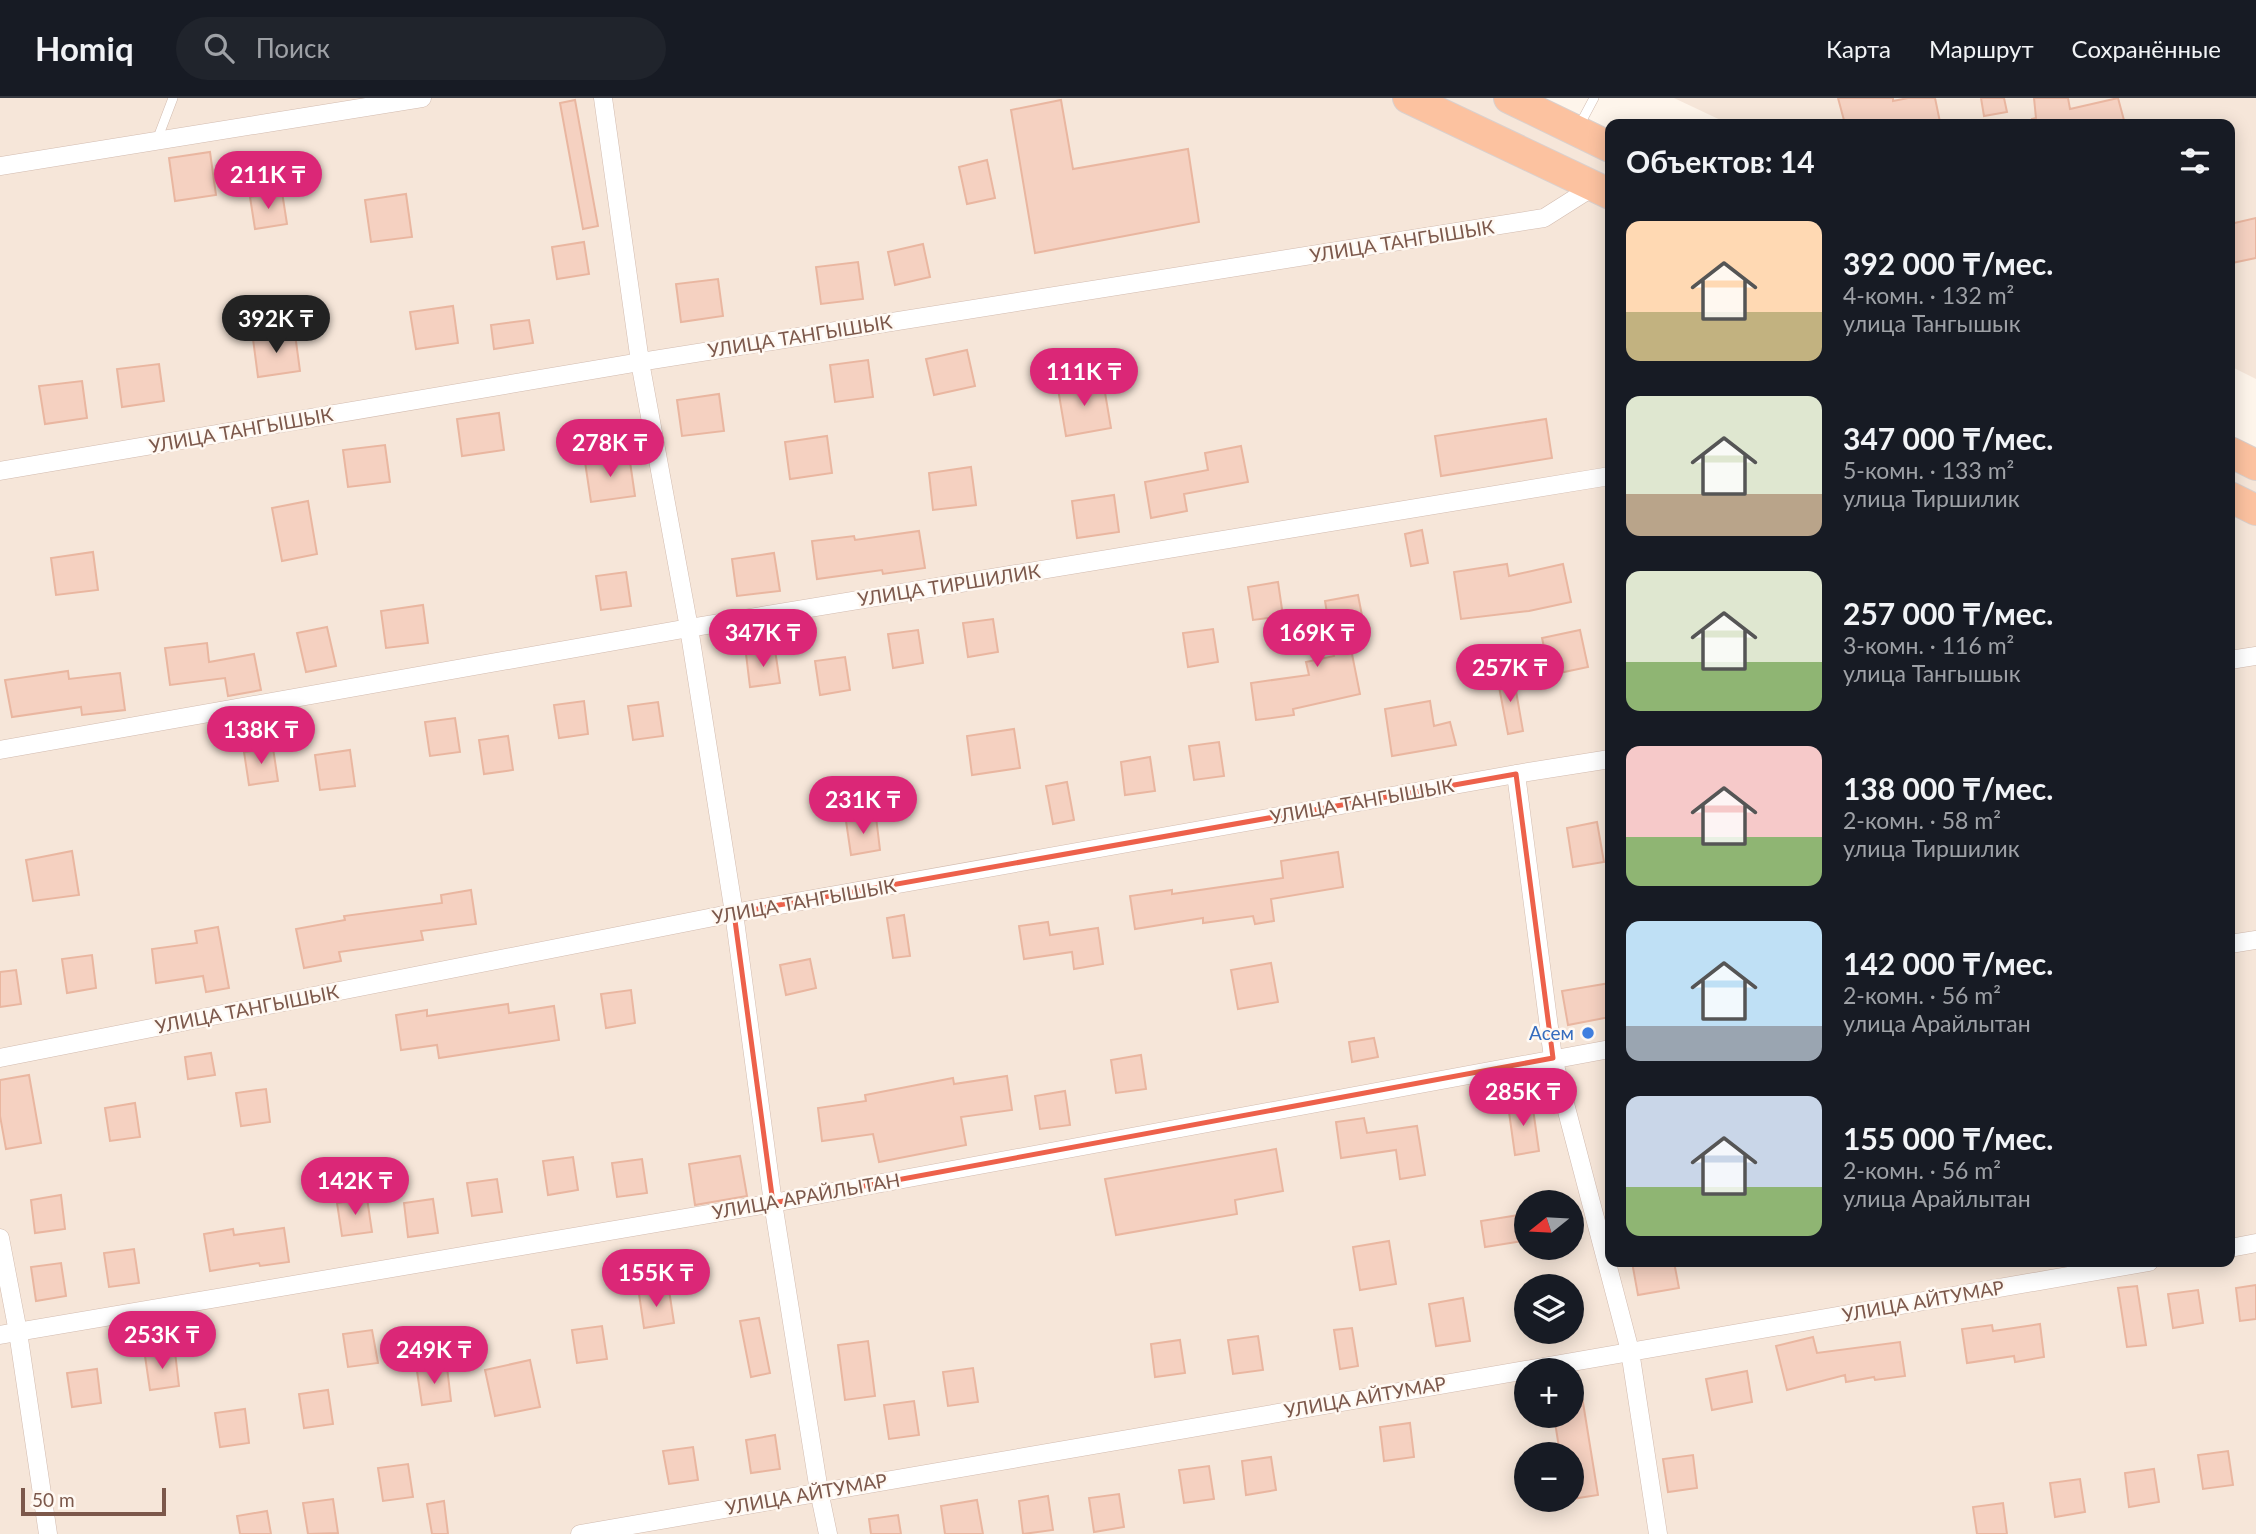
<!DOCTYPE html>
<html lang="ru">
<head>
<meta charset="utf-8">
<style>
  :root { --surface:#171b24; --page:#20242c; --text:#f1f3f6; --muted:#9ea1a6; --line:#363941; --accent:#db2777 }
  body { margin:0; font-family:Lato,sans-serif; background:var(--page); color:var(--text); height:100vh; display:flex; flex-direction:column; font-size:26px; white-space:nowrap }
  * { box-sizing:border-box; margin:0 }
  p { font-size:23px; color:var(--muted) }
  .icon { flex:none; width:38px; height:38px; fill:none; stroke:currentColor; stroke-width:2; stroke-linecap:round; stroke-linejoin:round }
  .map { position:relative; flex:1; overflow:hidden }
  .drawer { position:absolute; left:1605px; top:21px; width:630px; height:1148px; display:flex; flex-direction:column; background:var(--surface); border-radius:14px; box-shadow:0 4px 18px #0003 }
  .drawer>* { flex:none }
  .needle { width:46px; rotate:252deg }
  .controls { position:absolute; left:1514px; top:1092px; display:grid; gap:14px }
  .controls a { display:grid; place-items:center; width:70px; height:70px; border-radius:50%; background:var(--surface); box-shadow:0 4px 18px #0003; font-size:35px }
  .scale { position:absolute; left:21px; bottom:18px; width:145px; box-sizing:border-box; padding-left:7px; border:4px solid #7c584b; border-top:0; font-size:19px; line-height:24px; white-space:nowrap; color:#7c584b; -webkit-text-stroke:5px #fff9f3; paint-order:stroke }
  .price { position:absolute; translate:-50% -60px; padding:0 16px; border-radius:24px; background:var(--accent); color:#fff; font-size:23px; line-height:46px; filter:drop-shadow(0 2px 4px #0008) }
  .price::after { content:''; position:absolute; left:50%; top:42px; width:21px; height:16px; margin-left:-10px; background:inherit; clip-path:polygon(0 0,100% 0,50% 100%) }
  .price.active { background:#222; color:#fff }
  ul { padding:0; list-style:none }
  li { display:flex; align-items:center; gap:21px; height:175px; padding:0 21px }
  li span { display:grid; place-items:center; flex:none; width:196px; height:140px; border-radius:14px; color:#555 }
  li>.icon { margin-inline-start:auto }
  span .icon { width:84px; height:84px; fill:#fffc; stroke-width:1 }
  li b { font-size:30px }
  h2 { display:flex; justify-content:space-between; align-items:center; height:84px; padding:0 21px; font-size:30px }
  header { display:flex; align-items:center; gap:42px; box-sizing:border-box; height:98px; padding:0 35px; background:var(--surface); border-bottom:2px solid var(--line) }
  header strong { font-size:33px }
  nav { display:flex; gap:38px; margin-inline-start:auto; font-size:24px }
  .search { width:490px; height:63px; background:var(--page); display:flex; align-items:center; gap:18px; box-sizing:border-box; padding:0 24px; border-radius:38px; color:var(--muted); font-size:26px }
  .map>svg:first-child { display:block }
  .residential { fill:#f6e6d9; fill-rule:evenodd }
  .building { fill:#f5d1c1; stroke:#e9b6a0; stroke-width:2 }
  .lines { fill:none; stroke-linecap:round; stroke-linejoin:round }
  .service-casing { stroke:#d2bbaf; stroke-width:10 }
  .minor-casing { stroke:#d2bbaf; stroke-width:19 }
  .trunk-casing { stroke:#dad0cd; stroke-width:32 }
  .service { stroke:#fff; stroke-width:9 }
  .minor { stroke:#fff; stroke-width:18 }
  .trunk { stroke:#fcc2a0; stroke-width:30 }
  .marked { fill:none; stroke:#ed614b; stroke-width:5; stroke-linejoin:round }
  .shop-dot { fill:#3f7fe0; stroke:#fff9f3; stroke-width:2.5 }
  .labels { text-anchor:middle; stroke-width:5; stroke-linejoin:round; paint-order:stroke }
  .street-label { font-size:19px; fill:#7c584b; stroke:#fff9f3 }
  .shop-label { font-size:19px; fill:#366cbe; stroke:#fff9f3; text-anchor:end }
</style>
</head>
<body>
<header>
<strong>Homiq</strong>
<div class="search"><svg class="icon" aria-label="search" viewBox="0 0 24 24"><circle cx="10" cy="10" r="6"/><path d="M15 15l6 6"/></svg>Поиск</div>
<nav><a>Карта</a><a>Маршрут</a><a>Сохранённые</a></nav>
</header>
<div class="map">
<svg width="2256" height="1436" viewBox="0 0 2256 1436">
  <rect width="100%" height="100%" fill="#fef5eb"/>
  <path class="residential" d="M0,0H1514L1610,45V1164H2230V338L2256,351V1436H0ZM1526,1104H1572V1150H1526ZM1526,1188H1572V1234H1526ZM1526,1272H1572V1318H1526ZM1526,1356H1572V1402H1526Z
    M1674,0H2256V281L2230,268V26H1729Z"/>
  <path class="building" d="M1838,0H1893V3L1908,0H1935L1940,24L1928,26H1845Z
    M1981,0H2004L2007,14L1984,18Z
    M2034,0H2068L2070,11L2118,0L2125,26H2033L2032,21L2036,20Z
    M575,2L598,128L583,131L560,5Z
    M1061,2L1073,71L1188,51L1199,124L1035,155L1011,12Z
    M210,54L216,97L175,103L169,60Z
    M987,62L995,100L967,106L959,69Z
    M282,94L287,126L255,131L250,99Z
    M406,96L412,139L371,144L365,102Z
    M2256,120V160L2232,165L2230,156V126Z
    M584,144L589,176L557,181L552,149Z
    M923,146L930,179L895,187L888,154Z
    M858,164L863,201L821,206L816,169Z
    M718,181L723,218L681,224L676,186Z
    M453,208L458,245L416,251L410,214Z
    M529,222L533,245L494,251L491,227Z
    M295,236L300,273L258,279L253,241Z
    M967,252L975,288L934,297L926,261Z
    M868,262L873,299L835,304L830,267Z
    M159,266L164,303L122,309L117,271Z
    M82,283L87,320L45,326L39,288Z
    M1103,283L1111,330L1066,338L1058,291Z
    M719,296L724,333L682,338L677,302Z
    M499,315L504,352L462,358L457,321Z
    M1546,321L1552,360L1441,378L1435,338Z
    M827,338L832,375L790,381L785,344Z
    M385,347L390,384L348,389L343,352Z
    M1241,348L1248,384L1184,396L1187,413L1151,420L1145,384L1208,372L1205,355Z
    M629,357L635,398L591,404L585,364Z
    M971,369L976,407L933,412L929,375Z
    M1114,397L1119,434L1077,440L1072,403Z
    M308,403L317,456L282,463L272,410Z
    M1422,432L1428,465L1411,468L1405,436Z
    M919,433L925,470L883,476L882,472L817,481L812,443L854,438L855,442Z
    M93,454L98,492L56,497L51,460Z
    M774,455L780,493L737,498L732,461Z
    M1507,466L1509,478L1563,466L1571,504L1529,513L1461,521L1454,474Z
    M626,474L631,508L601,512L596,478Z
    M1278,484L1283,518L1253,522L1248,489Z
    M1358,497L1365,533L1348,536L1360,596L1293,611L1294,617L1256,622L1251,585L1309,577L1306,564L1334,558L1325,503Z
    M423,507L428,545L386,550L381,513Z
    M993,521L998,554L968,559L963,525Z
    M327,529L336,568L306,574L297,535Z
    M1213,531L1218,564L1188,569L1183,535Z
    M918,532L923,565L893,570L888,536Z
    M1580,532L1588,569L1550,577L1542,540Z
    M207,545L209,564L254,556L261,592L228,598L225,580L170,587L165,550Z
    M775,552L780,585L750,589L746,556Z
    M845,559L850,592L820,597L815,563Z
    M68,573L69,581L120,575L125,612L82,617L81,609L12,619L5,582Z
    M1513,576L1523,633L1508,636L1497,578Z
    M584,603L588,636L559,640L554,607Z
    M1430,603L1434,628L1450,624L1456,647L1392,658L1385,611Z
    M658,604L663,638L633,642L628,608Z
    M455,620L460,654L430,658L425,624Z
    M1014,631L1020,670L972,677L967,638Z
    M508,638L513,672L484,676L479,642Z
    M1219,644L1224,678L1194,682L1189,648Z
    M273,650L278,683L249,687L244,654Z
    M350,652L355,688L320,692L315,657Z
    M1150,659L1155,693L1125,697L1121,664Z
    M1067,684L1074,722L1053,726L1046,688Z
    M876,719L880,752L851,757L846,723Z
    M1597,724L1604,764L1573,769L1567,730Z
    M72,753L79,797L33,803L26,762Z
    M1338,754L1343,789L1271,801L1274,823L1255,826L1253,818L1203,825V820L1135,831L1130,798L1172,792V796L1283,780L1281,763Z
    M471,792L476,826L421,833L423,842L339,854L341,863L304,870L296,831L345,822L344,818L442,805L441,797Z
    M904,817L910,858L893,860L887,820Z
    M1048,824L1050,837L1098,830L1103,866L1074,871L1072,854L1024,861L1019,828Z
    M218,829L229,890L206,894L203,878L156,885L152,851L197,845L195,833Z
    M92,857L96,890L67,895L62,861Z
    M810,861L816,890L786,897L780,867Z
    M1271,865L1278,904L1238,911L1231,872Z
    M16,872L21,906L0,909V874Z
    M1610,885V919L1568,927L1562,893Z
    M631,892L635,925L606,930L601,896Z
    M508,906L509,915L554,908L559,942L439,960L437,947L401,952L396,917L427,912V918Z
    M1374,940L1378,959L1352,964L1349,944Z
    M211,955L215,977L188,981L185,959Z
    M1141,957L1146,991L1116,995L1111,962Z
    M29,977L41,1045L6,1051L0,1018V982Z
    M1007,978L1012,1012L961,1019L966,1047L879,1064L873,1036L822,1043L818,1010L866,1003L865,997L953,980L954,986Z
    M266,991L270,1024L241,1028L236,995Z
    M1065,993L1070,1027L1040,1031L1035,998Z
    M1532,1004L1539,1053L1515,1057L1508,1007Z
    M135,1005L140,1039L110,1043L105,1010Z
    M1364,1020L1367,1035L1417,1028L1425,1077L1400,1081L1396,1052L1341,1060L1336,1024Z
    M1276,1051L1283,1093L1235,1102L1237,1116L1116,1137L1105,1081Z
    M740,1058L747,1098L695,1107L689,1066Z
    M573,1059L578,1092L548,1097L543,1063Z
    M642,1061L647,1095L617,1099L612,1065Z
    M497,1081L502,1114L472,1118L467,1085Z
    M61,1097L65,1131L35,1135L31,1102Z
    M367,1100L372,1134L342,1138L337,1105Z
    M433,1101L438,1135L408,1139L404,1105Z
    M1519,1117L1523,1143L1485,1149L1481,1123Z
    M284,1130L289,1164L260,1168L259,1165L210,1173L204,1136L233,1131L234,1137Z
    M1389,1143L1396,1186L1360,1192L1353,1149Z
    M134,1151L139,1185L109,1189L104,1155Z
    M1632,1164H1674L1679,1190L1638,1197Z
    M61,1165L66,1198L36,1203L31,1169Z
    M2256,1187V1221L2240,1223L2236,1190Z
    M2137,1188L2146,1247L2127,1249L2118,1190Z
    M669,1192L674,1225L644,1230L639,1196Z
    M2198,1192L2203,1225L2173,1230L2168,1196Z
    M1463,1200L1470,1243L1436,1248L1429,1206Z
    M759,1220L770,1275L751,1279L740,1223Z
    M2040,1226L2044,1259L2015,1264L2014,1258L1967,1265L1962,1231L1992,1227L1993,1233Z
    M602,1228L607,1261L577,1265L572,1232Z
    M1352,1230L1358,1268L1340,1271L1334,1232Z
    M372,1232L378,1265L348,1269L343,1236Z
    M1258,1238L1263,1272L1233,1276L1228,1242Z
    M1813,1239L1817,1255L1900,1244L1905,1278L1875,1282L1874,1279L1846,1284L1845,1277L1787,1292L1776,1248Z
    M1180,1242L1185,1275L1155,1279L1151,1246Z
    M868,1243L875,1298L845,1302L838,1247Z
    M175,1254L179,1288L150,1292L145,1258Z
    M530,1262L540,1309L495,1318L485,1272Z
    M447,1269L451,1303L422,1307L417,1273Z
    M973,1270L978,1304L948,1308L943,1274Z
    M97,1271L101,1305L72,1309L67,1275Z
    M1747,1273L1752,1304L1712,1312L1706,1281Z
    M1580,1286L1598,1397L1572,1401V1356H1560L1554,1318H1572V1287Z
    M328,1292L333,1326L304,1330L299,1296Z
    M914,1303L919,1337L889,1341L884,1307Z
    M245,1311L249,1345L220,1349L215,1315Z
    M1410,1325L1414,1359L1384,1363L1380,1329Z
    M775,1337L780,1371L751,1375L746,1342Z
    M693,1349L698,1382L669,1386L663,1353Z
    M2228,1353L2233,1387L2203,1391L2198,1357Z
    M1693,1357L1697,1390L1668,1394L1663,1361Z
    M1271,1359L1276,1392L1246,1397L1242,1363Z
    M408,1366L413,1399L383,1403L378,1370Z
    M1209,1368L1214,1401L1184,1405L1179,1372Z
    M2154,1371L2159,1404L2129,1409L2125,1375Z
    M2080,1381L2085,1414L2055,1419L2050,1385Z
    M1119,1396L1124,1429L1094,1434L1089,1400Z
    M1048,1398L1053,1432L1023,1436L1019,1403Z
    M333,1401L338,1435L308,1436L303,1405Z
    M977,1402L983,1436H945L941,1408Z
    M444,1403L448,1436H432L427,1406Z
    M2003,1405L2007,1436H1977L1973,1409Z
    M267,1413L271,1436H240L237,1418Z
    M898,1417L901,1436H871L869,1421Z"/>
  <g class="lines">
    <defs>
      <path id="service" d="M1578,30L1594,0
        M157,42L173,0"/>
      <path id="minor" d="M603,0L640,264L689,530L734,815L773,1105L819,1393L828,1436
        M0,68L422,0
        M0,373L640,264L1544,120L1593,89
        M2230,562L2256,558
        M0,652L689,530L1610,378
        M1516,676L1553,960L1630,1253L1658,1436
        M2230,846L2256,842
        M0,960L734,815L1516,676L1610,661
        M0,1140L18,1234L48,1436
        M2230,1150L2256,1145
        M0,1237L773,1105L1610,951
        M580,1436L2149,1164"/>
      <path id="trunk" d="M1408,0L1610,96
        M1509,0L1610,49
        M2230,354L2256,367
        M2230,399L2256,412"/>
    </defs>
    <use href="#service" class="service-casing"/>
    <use href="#minor" class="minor-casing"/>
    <use href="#trunk" class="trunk-casing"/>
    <use href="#service" class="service"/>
    <use href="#minor" class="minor"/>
    <use href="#trunk" class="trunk"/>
  </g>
  <path class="marked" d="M1516,676L1553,960L773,1105L734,815Z"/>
  <circle class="shop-dot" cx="1588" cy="935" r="7"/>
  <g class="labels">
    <g class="street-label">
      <text transform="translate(1402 143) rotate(-9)" y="7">УЛИЦА ТАНГЫШЫК</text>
      <text transform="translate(800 238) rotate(-9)" y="7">УЛИЦА ТАНГЫШЫК</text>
      <text transform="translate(241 332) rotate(-10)" y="7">УЛИЦА ТАНГЫШЫК</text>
      <text transform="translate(949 487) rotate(-9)" y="7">УЛИЦА ТИРШИЛИК</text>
      <text transform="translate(1362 703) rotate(-10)" y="7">УЛИЦА ТАНГЫШЫК</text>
      <text transform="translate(804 803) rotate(-10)" y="7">УЛИЦА ТАНГЫШЫК</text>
      <text transform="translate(247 911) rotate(-11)" y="7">УЛИЦА ТАНГЫШЫК</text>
      <text transform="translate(806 1098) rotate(-10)" y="7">УЛИЦА АРАЙЛЫТАН</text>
      <text transform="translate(1923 1203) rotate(-10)" y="7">УЛИЦА АЙТУМАР</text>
      <text transform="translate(1365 1299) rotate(-10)" y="7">УЛИЦА АЙТУМАР</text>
      <text transform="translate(806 1396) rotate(-10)" y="7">УЛИЦА АЙТУМАР</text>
    </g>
    <g class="shop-label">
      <text x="1574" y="942">Асем</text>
    </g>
  </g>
</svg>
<div class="controls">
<a><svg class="needle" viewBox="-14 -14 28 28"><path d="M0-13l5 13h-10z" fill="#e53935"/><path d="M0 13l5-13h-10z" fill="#9ea1a6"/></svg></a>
<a><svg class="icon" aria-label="layers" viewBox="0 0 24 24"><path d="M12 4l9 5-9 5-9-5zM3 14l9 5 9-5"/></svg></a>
<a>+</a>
<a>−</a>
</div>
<div class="scale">50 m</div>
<b class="price" style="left:268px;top:113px">211K ₸</b>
<b class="price active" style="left:276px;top:257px">392K ₸</b>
<b class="price" style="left:1084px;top:310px">111K ₸</b>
<b class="price" style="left:610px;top:381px">278K ₸</b>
<b class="price" style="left:763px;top:571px">347K ₸</b>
<b class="price" style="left:1317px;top:571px">169K ₸</b>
<b class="price" style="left:1510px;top:606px">257K ₸</b>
<b class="price" style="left:261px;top:668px">138K ₸</b>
<b class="price" style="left:863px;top:738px">231K ₸</b>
<b class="price" style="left:1523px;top:1030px">285K ₸</b>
<b class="price" style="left:355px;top:1119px">142K ₸</b>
<b class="price" style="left:656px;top:1211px">155K ₸</b>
<b class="price" style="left:162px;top:1273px">253K ₸</b>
<b class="price" style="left:434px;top:1288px">249K ₸</b>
<section class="drawer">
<h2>Объектов: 14<svg class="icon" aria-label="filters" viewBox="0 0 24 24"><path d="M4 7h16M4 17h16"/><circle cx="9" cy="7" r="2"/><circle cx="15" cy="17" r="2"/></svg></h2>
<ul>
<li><span style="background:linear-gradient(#ffd9b3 65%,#c2b280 0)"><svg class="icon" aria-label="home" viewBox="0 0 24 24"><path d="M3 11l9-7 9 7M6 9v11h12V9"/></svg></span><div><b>392 000 ₸/мес.</b><p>4-комн. · 132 m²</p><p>улица Тангышык</p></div></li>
<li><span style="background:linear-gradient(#dfe7d0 70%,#b9a48a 0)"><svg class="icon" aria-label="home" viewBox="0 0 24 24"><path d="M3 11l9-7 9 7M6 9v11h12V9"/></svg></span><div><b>347 000 ₸/мес.</b><p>5-комн. · 133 m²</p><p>улица Тиршилик</p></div></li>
<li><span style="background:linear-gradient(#dfe7d0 65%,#8fb573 0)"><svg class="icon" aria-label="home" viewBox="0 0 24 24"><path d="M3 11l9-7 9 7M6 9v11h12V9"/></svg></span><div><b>257 000 ₸/мес.</b><p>3-комн. · 116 m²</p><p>улица Тангышык</p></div></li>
<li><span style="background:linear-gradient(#f6c9c9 65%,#8fb573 0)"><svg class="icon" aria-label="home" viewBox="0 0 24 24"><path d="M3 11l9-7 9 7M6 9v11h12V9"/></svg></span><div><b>138 000 ₸/мес.</b><p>2-комн. · 58 m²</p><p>улица Тиршилик</p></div></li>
<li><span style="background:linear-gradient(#bfe0f5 75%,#9aa5b1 0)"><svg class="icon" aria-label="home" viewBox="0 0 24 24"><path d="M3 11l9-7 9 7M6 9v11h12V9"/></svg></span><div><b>142 000 ₸/мес.</b><p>2-комн. · 56 m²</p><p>улица Арайлытан</p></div></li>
<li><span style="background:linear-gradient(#c9d6e8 65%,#8fb573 0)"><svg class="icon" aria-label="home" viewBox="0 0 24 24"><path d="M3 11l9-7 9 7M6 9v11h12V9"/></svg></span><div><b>155 000 ₸/мес.</b><p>2-комн. · 56 m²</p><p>улица Арайлытан</p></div></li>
</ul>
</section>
</div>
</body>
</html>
